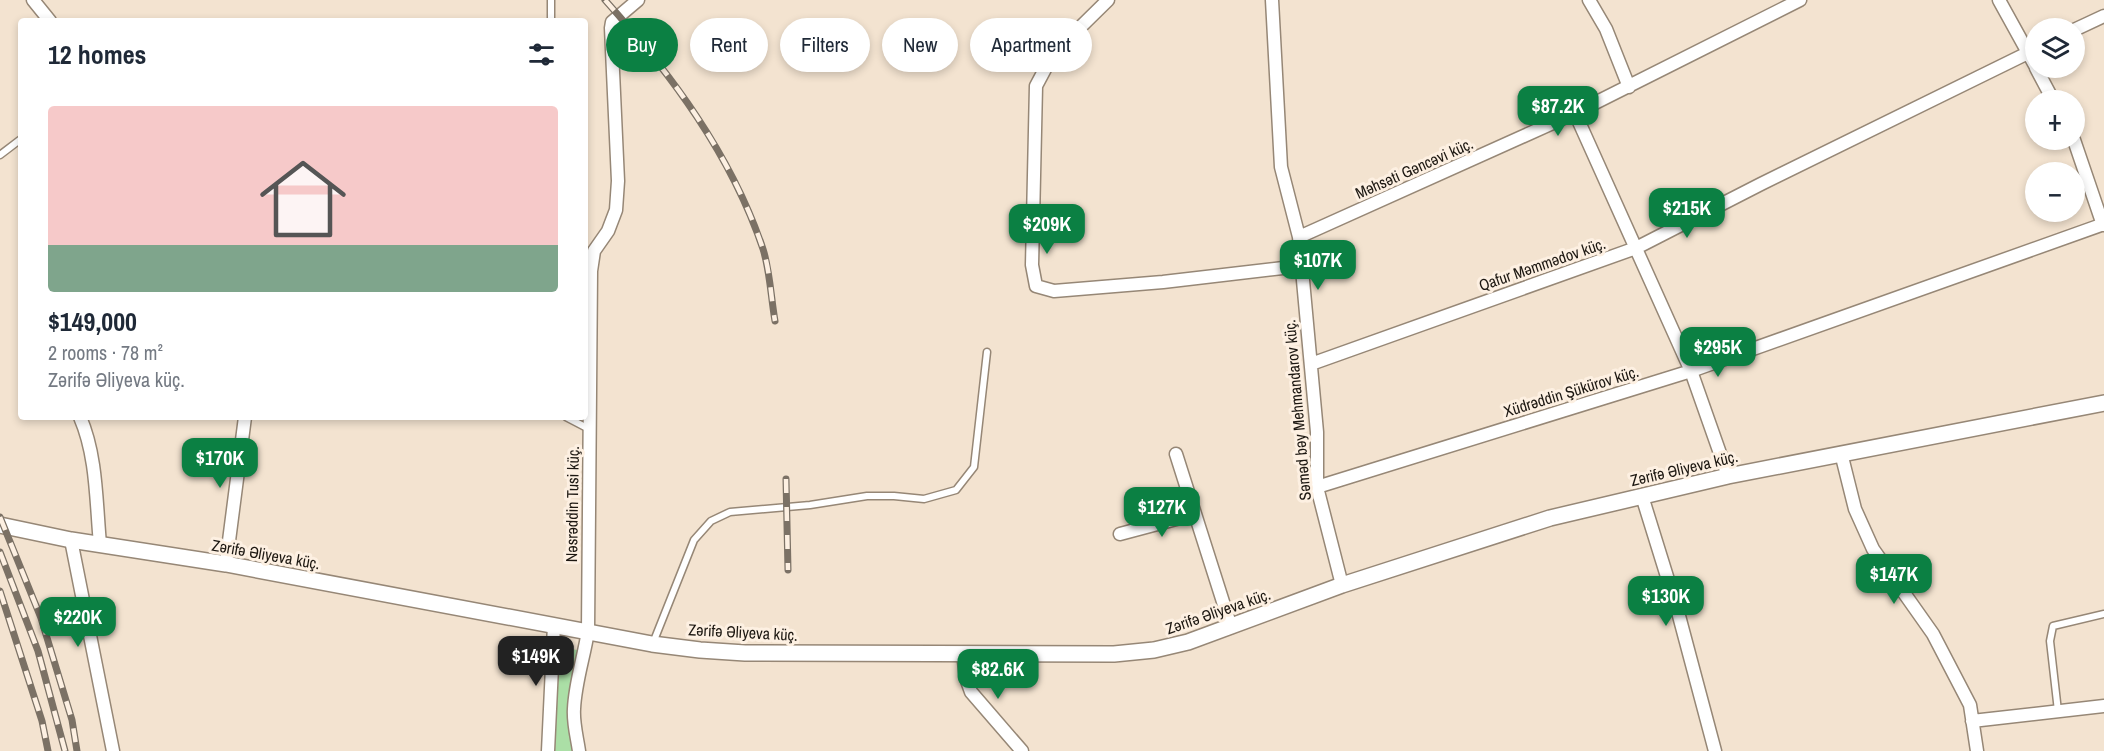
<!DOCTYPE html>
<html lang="en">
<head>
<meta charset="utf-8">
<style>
  :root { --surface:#fff; --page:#f2f2f3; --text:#1f2937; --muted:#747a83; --line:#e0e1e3; --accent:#0b8043 }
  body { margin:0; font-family:"Archivo Narrow",sans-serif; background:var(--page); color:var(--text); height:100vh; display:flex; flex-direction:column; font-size:22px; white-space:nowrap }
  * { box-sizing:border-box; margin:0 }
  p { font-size:20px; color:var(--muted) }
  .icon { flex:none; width:33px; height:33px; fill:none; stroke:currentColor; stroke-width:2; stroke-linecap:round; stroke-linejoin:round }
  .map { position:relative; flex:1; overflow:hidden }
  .drawer { position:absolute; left:18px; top:18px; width:570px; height:402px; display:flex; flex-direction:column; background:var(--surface); border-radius:6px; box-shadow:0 3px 9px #0003 }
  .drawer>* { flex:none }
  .guide { position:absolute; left:606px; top:18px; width:570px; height:54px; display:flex; gap:12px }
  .fabs { position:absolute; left:2025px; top:18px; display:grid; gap:12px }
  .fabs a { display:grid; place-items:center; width:60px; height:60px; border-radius:50%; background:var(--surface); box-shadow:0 3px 9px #0003; font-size:30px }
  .price { position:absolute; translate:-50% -51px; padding:0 14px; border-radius:12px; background:var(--accent); color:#fff; font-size:20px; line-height:39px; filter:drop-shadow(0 2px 3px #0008) }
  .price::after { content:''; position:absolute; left:50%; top:36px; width:18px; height:14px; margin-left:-9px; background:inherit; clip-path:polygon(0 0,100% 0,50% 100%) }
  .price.active { background:#222; color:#fff }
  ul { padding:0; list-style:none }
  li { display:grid; align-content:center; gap:12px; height:318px; padding:0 30px }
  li+li { border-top:2px solid var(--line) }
  li span { display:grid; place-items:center; height:186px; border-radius:6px; color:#555 }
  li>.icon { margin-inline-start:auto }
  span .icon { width:108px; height:108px; fill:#fffc; stroke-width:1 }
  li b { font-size:26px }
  h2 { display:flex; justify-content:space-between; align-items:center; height:72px; padding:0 30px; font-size:26px }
  .chip { padding:0 21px; border-radius:27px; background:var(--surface); box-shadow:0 3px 9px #0003; font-size:21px; line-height:54px }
  .chip.active { background:var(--accent); color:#fff }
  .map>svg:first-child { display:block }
  .green { fill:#abdfa6 }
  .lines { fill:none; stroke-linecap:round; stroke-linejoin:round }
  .service-casing { stroke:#968776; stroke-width:9 }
  .minor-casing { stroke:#968776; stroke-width:15 }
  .tertiary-casing { stroke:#968776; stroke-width:18 }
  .service { stroke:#fff; stroke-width:6 }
  .minor { stroke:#fff; stroke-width:12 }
  .tertiary { stroke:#fff; stroke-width:15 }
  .rail-casing { stroke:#7b7165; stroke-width:7 }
  .rail { stroke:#fdf0e2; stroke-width:4.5; stroke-dasharray:14; stroke-linecap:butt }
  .labels { text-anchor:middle; stroke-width:6; stroke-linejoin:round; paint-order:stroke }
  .street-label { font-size:16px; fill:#1c1711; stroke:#fdf0e2 }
</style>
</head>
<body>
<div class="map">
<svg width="2104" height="751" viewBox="0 0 2104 751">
  <rect width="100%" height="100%" fill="#f3e3d0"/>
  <path class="green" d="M559,646L581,651C568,687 569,714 572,751H554L559,671Z"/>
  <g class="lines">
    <defs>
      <path id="service" d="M551,21V0
        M0,155L21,139
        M566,417L589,429
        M653,643L694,540L711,521L730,512L810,505L867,496H894L924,499L956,490L974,467L987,352
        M2058,711L2050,641L2053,626L2104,614"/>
      <path id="minor" d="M33,0L50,21
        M1108,0L1053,54L1036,86L1032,265L1036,286L1054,291L1163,282L1300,266
        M1272,0L1281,167L1299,237L1317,432V487L1342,585
        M1589,0L1606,29L1629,87
        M1999,0L2036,67
        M2074,30L2104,16
        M2036,68L2053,100
        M1575,113L1691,371L1728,476
        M2074,140L2103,225
        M1299,237L1575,113L1800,0
        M1311,364L1636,248L1761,184L2036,49
        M80,417C97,456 96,502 100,544
        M1841,453L1855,509L1873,549L1933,634L1970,705L1977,751
        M1176,454L1231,627
        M1317,487L1691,371L2104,224
        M1642,496L1678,612L1715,751
        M1120,534L1195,514
        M71,540L113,751
        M226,564L245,417
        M963,653L966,678L971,692L1022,751
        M1972,721L2104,706
        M548,751L554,625
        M579,751C577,737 573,723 574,709C575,683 584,657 588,631L591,271L594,251L608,231L616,210L618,181L611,28L612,22L638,0"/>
      <path id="tertiary" d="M0,525L71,540L226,564L652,644L700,650L745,653L1114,654L1154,650L1188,642L1342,585L1550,518L1728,476L2104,403"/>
    </defs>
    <use href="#service" class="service-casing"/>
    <use href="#minor" class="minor-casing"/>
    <use href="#tertiary" class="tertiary-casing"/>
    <use href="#service" class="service"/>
    <use href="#minor" class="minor"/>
    <use href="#tertiary" class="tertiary"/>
    <defs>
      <path id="rail" d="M605,0C671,74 731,154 763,249C770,271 771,298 775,321
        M786,479L788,570
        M0,517L41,618L72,720L77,751
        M0,552L38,651L65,751
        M0,591L42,721L48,751"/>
    </defs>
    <use href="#rail" class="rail-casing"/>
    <use href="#rail" class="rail"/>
  </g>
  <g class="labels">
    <g class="street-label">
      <text transform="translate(1414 168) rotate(-24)" y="6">Məhsəti Gəncəvi küç.</text>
      <text transform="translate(1542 264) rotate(-19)" y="6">Qafur Məmmədov küç.</text>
      <text transform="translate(1571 391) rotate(-17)" y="6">Xüdrəddin Şükürov küç.</text>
      <text transform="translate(1297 410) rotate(-95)" y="6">Səməd bəy Mehmandarov küç.</text>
      <text transform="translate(1684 468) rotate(-13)" y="6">Zərifə Əliyeva küç.</text>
      <text transform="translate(572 504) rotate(-89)" y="6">Nəsrəddin Tusi küç.</text>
      <text transform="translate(266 554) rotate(10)" y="6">Zərifə Əliyeva küç.</text>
      <text transform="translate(1218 611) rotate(-19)" y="6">Zərifə Əliyeva küç.</text>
      <text transform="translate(743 632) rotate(3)" y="6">Zərifə Əliyeva küç.</text>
    </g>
  </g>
</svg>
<div class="fabs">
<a><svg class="icon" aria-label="layers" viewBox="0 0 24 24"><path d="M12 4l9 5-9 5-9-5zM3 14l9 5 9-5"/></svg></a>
<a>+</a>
<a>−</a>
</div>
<b class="price" style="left:1558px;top:137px">$87.2K</b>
<b class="price" style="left:1687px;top:239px">$215K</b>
<b class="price" style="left:1047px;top:255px">$209K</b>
<b class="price" style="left:1318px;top:291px">$107K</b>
<b class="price" style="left:1718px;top:378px">$295K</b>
<b class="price" style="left:220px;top:489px">$170K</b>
<b class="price" style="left:1162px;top:538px">$127K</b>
<b class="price" style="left:1894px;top:605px">$147K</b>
<b class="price" style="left:1666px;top:627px">$130K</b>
<b class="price" style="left:78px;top:648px">$220K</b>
<b class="price active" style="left:536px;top:687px">$149K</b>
<b class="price" style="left:998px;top:700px">$82.6K</b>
<div class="guide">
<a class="chip active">Buy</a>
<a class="chip">Rent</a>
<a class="chip">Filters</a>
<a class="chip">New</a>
<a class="chip">Apartment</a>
</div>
<section class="drawer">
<h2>12 homes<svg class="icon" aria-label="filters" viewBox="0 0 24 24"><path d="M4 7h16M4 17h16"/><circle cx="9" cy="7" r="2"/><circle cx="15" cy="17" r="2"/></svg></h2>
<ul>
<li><span style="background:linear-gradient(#f6c9c9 75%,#7fa58c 0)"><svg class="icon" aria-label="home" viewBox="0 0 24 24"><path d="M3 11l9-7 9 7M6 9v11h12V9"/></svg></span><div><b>$149,000</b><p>2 rooms · 78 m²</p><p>Zərifə Əliyeva küç.</p></div></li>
</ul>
</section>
</div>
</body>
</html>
